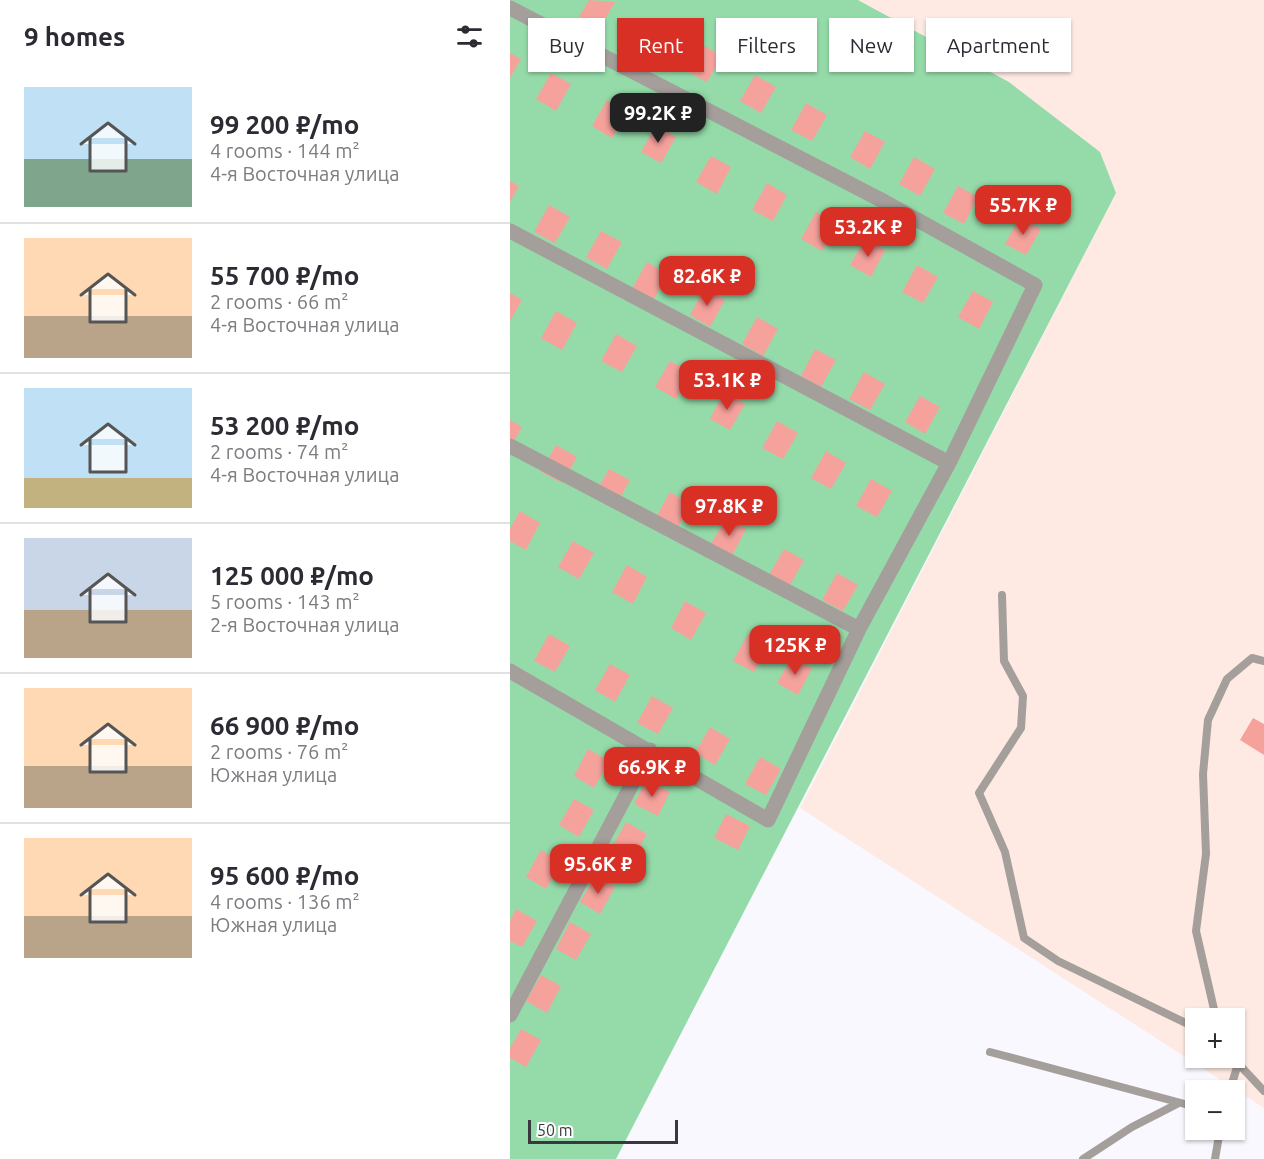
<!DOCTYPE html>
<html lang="en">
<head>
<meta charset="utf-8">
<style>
  :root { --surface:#fff; --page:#f7f7f7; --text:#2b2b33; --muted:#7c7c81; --line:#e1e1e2; --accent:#d93025 }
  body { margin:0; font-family:Ubuntu,sans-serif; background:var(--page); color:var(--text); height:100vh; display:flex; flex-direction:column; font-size:22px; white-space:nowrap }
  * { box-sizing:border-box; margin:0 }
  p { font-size:20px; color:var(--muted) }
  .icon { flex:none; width:33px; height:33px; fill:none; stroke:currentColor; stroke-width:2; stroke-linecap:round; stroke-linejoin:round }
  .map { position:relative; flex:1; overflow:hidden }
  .details { display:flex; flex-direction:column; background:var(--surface); width:510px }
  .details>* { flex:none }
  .hud { position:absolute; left:18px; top:18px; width:570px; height:54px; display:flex; gap:12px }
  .tools { position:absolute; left:675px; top:1008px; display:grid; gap:12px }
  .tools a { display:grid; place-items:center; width:60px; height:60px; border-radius:0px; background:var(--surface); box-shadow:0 2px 4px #0004; font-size:30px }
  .scale { position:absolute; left:18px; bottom:15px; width:150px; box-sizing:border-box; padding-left:6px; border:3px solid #39383e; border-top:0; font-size:16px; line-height:21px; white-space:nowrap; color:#39383e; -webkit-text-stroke:4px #fff; paint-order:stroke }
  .price { position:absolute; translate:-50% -51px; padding:0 14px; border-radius:12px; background:var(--accent); color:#fff; font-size:20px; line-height:39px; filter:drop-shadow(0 2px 3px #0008) }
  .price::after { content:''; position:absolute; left:50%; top:36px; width:18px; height:14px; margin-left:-9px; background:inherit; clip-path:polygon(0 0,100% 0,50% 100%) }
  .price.current { background:#222; color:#fff }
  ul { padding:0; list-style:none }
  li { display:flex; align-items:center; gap:18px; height:150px; padding:0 24px }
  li+li { border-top:2px solid var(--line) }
  li span { display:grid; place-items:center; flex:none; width:168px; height:120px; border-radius:0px; color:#555 }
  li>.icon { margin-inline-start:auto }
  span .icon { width:72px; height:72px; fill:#fffc; stroke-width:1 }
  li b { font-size:26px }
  h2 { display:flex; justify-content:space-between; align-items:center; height:72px; padding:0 24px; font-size:26px }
  .pill { padding:0 21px; border-radius:0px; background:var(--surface); box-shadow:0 2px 4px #0004; font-size:21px; line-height:54px }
  .pill.current { background:var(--accent); color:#fff }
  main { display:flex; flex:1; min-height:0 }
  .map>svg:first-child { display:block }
  .industrial { fill:#feeae3; fill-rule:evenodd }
  .green { fill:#95dba9 }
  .building { fill:#f6a29c }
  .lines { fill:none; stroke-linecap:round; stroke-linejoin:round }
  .lane { stroke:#a59f9b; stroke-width:8 }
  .street { stroke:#a59f9b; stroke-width:15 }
</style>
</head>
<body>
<main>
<section class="details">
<h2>9 homes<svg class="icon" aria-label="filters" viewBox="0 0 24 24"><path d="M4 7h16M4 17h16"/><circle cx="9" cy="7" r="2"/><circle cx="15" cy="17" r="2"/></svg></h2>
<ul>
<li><span style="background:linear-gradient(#bfe0f5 60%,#7fa58c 0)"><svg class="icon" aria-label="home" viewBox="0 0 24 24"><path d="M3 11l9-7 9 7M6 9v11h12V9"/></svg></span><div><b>99 200 ₽/mo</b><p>4 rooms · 144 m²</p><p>4-я Восточная улица</p></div></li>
<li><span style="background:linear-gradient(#ffd9b3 65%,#b9a48a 0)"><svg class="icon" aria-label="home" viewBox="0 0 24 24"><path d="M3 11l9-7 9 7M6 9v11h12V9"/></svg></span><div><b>55 700 ₽/mo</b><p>2 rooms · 66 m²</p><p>4-я Восточная улица</p></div></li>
<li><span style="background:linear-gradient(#bfe0f5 75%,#c2b280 0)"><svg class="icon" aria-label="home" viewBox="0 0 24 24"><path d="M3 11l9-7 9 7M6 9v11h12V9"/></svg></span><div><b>53 200 ₽/mo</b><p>2 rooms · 74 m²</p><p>4-я Восточная улица</p></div></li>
<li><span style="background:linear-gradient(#c9d6e8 60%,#b9a48a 0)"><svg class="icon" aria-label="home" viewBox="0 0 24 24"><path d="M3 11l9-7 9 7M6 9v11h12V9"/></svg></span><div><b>125 000 ₽/mo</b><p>5 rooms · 143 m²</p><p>2-я Восточная улица</p></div></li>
<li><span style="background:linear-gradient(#ffd9b3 65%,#b9a48a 0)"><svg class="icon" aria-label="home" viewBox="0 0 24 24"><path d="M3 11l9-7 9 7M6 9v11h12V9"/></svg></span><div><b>66 900 ₽/mo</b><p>2 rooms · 76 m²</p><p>Южная улица</p></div></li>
<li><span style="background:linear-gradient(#ffd9b3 65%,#b9a48a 0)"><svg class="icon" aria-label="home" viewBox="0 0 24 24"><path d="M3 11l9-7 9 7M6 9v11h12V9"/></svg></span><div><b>95 600 ₽/mo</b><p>4 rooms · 136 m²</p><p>Южная улица</p></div></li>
</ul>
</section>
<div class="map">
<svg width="754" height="1159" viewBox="0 0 754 1159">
  <rect width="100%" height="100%" fill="#f9f8fe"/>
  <path class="industrial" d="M348,0H754V1108L290,808L606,193L499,82ZM686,1018H724V1058H686Z"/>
  <path class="green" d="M0,0H348L499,82L590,152L606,193L106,1159H0Z"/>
  <path class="building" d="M79,0L105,2L90,28L69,17Z
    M138,17L158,29L144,55L123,44Z
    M191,44L212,56L197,82L176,71Z
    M0,53L11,59L0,78Z
    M41,73L61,84L46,111L26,99Z
    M245,75L266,87L251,113L230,101Z
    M97,100L117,111L102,138L82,126Z
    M296,103L317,115L302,141L281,130Z
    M146,125L166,137L151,163L131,152Z
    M355,131L375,142L360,169L340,157Z
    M201,156L221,167L207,194L186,182Z
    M404,157L425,169L410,196L389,184Z
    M0,181L9,186L0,202Z
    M257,183L277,195L263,221L242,210Z
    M448,186L468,197L454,224L433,213Z
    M39,205L60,217L45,243L24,232Z
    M306,212L327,224L312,251L291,239Z
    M510,217L531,229L516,255L495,244Z
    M91,231L112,242L97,269L76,257Z
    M355,239L375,250L361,277L340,265Z
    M137,262L157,274L143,301L122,289Z
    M407,265L428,277L413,303L392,292Z
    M194,288L215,300L200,327L180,315Z
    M463,291L483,302L469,329L448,317Z
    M0,293L12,300L0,321Z
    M46,311L67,323L52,350L31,338Z
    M247,317L268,329L253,356L232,344Z
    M106,334L127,346L112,372L91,361Z
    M305,349L326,360L311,387L291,376Z
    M160,361L181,372L166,399L145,387Z
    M354,372L375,384L360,410L339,399Z
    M214,392L235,404L220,430L200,419Z
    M410,396L430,407L415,434L395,422Z
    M0,420L12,427L0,449Z
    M267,421L288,433L273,459L252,448Z
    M46,445L67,457L52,483L31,472Z
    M316,451L336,463L321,489L301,478Z
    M99,469L120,480L105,507L84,495Z
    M361,479L382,491L367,517L346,506Z
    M160,492L181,504L166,531L145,519Z
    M10,511L30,523L16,550L0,541V528Z
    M216,518L236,529L222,556L201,544Z
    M63,541L84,553L69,579L48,567Z
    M274,549L294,560L279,587L259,575Z
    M117,565L137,577L123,604L102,592Z
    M327,573L348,585L333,611L312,600Z
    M175,601L196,613L181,640L161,628Z
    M39,634L60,646L45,672L24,661Z
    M238,634L259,646L244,672L223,661Z
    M282,657L302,668L288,695L267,683Z
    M100,664L120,675L105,702L85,690Z
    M142,696L163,708L148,734L127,723Z
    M743,718L754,724V755L730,740Z
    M200,727L220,739L205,765L185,753Z
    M78,749L99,761L84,788L64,776Z
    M250,757L271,769L256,795L235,784Z
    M136,780L160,792L148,816L124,804Z
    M64,799L84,810L69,837L49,825Z
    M216,814L240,826L228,850L204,838Z
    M116,822L137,834L122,860L101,849Z
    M31,850L51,862L36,889L16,877Z
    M85,876L105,887L90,914L70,902Z
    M6,909L27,921L12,947L0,941V921Z
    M60,922L81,934L66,960L46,949Z
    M31,975L51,986L37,1013L16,1001Z
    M11,1029L31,1040L16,1067L0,1058V1048Z"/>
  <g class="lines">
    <path class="lane" d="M492,595L494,661L513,696L511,728L469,793L495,852L514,938L548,961L686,1028
      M706,1018L686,931L696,854L693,774L698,720L717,679L742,658L754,661
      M480,1052L686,1107
      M723,1058L754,1091
      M720,1090L728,1064
      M573,1159L622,1127L667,1104
      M705,1159L710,1130"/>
    <path class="street" d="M0,8L375,202L525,285L439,463L349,629L258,820L0,671
      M0,231L439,463
      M0,446L349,629
      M0,1015L140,750"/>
  </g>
</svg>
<div class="tools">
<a>+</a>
<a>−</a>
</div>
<div class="scale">50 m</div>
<b class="price current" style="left:148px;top:144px">99.2K ₽</b>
<b class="price" style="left:513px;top:236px">55.7K ₽</b>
<b class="price" style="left:358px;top:258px">53.2K ₽</b>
<b class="price" style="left:197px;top:307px">82.6K ₽</b>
<b class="price" style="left:217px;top:411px">53.1K ₽</b>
<b class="price" style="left:219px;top:537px">97.8K ₽</b>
<b class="price" style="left:285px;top:676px">125K ₽</b>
<b class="price" style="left:142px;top:798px">66.9K ₽</b>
<b class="price" style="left:88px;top:895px">95.6K ₽</b>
<div class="hud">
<a class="pill">Buy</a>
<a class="pill current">Rent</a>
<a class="pill">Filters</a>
<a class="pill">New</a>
<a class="pill">Apartment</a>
</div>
</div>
</main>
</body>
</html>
